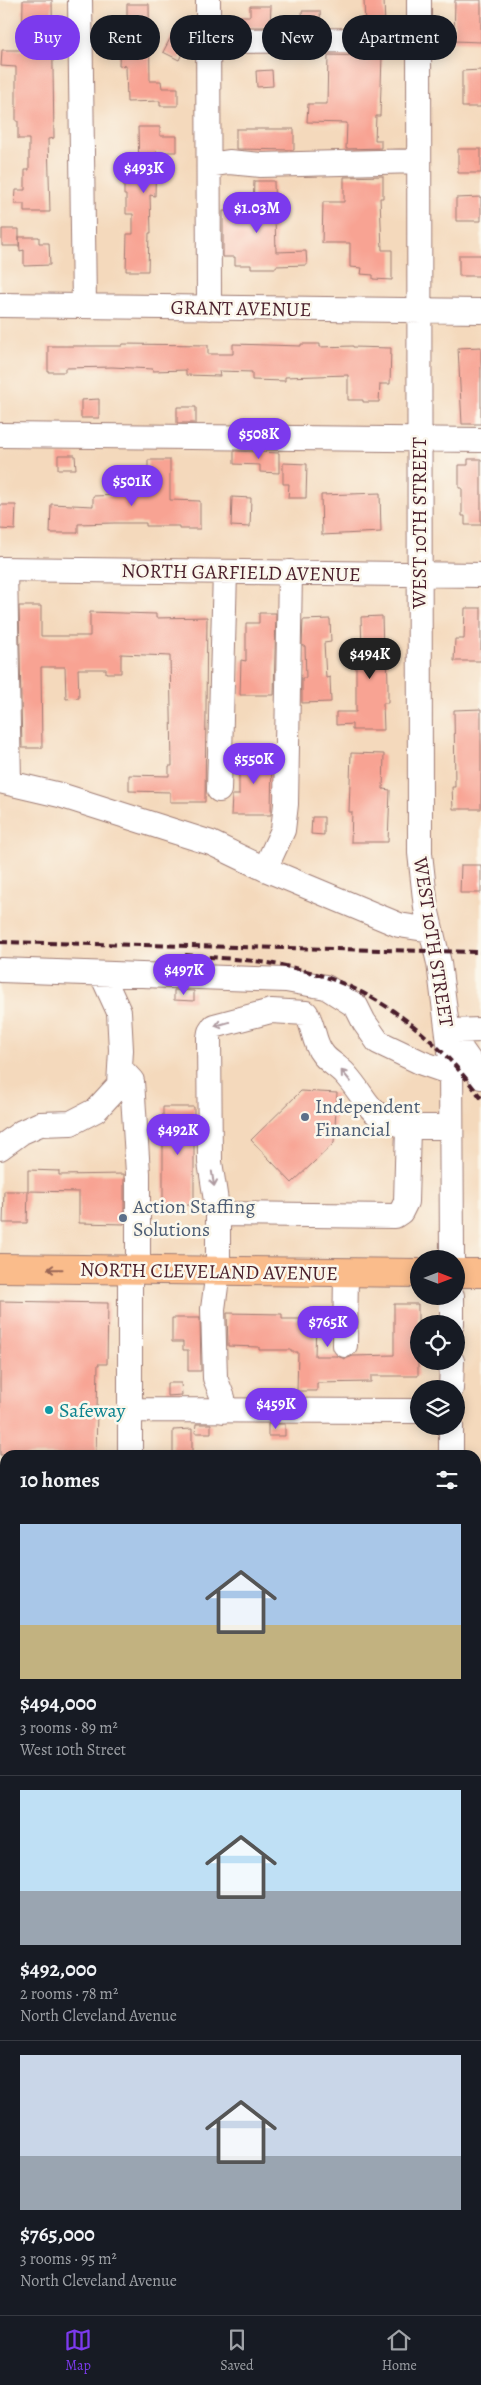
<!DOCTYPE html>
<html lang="en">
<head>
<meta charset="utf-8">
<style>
  :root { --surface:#171b24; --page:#20242c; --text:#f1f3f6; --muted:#9ea1a6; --line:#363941; --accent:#7c3aed }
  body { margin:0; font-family:Alegreya,serif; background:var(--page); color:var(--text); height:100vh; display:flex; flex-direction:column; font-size:19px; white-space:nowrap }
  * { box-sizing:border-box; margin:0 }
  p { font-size:16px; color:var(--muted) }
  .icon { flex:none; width:28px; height:28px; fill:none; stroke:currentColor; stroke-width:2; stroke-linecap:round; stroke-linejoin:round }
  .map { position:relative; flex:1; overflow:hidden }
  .side { position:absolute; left:0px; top:1450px; width:481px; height:865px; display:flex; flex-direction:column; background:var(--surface); border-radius:15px 15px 0 0; box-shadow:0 2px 12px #0003 }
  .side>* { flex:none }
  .banner { position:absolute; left:15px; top:15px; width:451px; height:45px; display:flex; gap:10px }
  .needle { width:32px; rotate:90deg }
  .controls { position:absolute; left:410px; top:1250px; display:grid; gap:10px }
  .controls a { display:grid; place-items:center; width:55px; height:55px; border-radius:50%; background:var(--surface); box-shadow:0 2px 12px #0003; font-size:25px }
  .price { position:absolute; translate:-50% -42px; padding:0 11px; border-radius:18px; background:var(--accent); color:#fff; font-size:16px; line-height:32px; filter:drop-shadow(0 1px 2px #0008) }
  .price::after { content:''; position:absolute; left:50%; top:30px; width:15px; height:11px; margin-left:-8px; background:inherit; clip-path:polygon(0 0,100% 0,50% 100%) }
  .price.selected { background:#222; color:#fff }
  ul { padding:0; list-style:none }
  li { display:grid; align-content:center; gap:10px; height:265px; padding:0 20px }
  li+li { border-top:1px solid var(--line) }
  li span { display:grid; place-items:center; height:155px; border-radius:0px; color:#555 }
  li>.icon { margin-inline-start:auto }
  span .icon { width:90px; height:90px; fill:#fffc; stroke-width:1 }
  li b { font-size:21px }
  h2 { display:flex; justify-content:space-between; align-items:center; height:60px; padding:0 20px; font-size:21px }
  .chip { padding:0 18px; border-radius:22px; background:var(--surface); box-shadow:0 2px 12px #0003; font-size:18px; line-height:45px }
  .chip.selected { background:var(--accent); color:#fff }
  .tab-bar { display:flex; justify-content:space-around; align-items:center; height:70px; border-top:1px solid var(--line); background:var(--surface); font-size:14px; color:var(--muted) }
  .tab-bar a { display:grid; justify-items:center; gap:2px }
  .tab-bar .selected { color:var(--accent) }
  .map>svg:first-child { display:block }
  .building { fill:#f8a393 }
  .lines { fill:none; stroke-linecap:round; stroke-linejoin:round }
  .minor-casing { stroke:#9f7c74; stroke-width:26 }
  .highway-casing { stroke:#9f7c74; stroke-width:30 }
  .minor { stroke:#fff; stroke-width:24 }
  .highway { stroke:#fabc8b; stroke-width:28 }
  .rail { stroke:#4a1f2b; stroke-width:4; stroke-dasharray:8 4; stroke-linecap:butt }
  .oneway { stroke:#ae9aa0 }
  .oneway2 { stroke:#996656 }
  .service-dot { fill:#5c6f8a; stroke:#fbf7ec; stroke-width:2 }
  .culture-dot { fill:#0f9aa8; stroke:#fbf7ec; stroke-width:2 }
  .labels { text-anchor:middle; stroke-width:5; stroke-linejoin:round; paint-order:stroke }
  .street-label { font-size:20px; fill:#4a1f2b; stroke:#fbf7ec }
  .service-label { font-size:20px; fill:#4e5e75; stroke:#fbf7ec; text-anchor:start }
  .culture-label { font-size:20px; fill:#0d838f; stroke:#fbf7ec; text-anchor:start }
</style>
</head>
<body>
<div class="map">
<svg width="481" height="2315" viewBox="0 0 481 2315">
  <rect width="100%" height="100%" fill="#fbf7ec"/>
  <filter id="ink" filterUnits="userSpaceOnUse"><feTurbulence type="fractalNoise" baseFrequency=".02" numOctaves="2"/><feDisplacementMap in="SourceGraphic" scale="10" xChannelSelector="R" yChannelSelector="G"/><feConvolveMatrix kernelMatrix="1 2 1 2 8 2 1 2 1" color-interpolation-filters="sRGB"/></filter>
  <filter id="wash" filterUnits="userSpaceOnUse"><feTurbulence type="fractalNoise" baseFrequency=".0096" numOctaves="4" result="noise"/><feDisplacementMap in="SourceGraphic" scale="20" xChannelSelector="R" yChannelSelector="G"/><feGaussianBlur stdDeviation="1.12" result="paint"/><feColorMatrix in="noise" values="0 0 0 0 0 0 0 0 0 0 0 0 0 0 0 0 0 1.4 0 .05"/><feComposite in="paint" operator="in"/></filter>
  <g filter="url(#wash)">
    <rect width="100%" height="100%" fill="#f4d9bc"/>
    <g id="blocks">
      <path class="building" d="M23,0H52L54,138L48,139L50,212H24V204H15L16,190H25V170H29V139H18V121H16V67L1,66L2,50H22Z
        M364,0H384L385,26H365Z
        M455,0H481V42L454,41Z
        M127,4H149L150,81H161L162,88H178V106H160V101L127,102L126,66L119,65L120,41L127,42Z
        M250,6H271L270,27H231V16H250Z
        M302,11H320L321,27H303Z
        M172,35L187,43L179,60L163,52Z
        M328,55L382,56L380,116H376L375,140H381V148L346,149L347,123L307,122L308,104H327Z
        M272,70L273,86L257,87L256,71Z
        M481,70V107H462V71Z
        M138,127H160V136H177V152H156L155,196L150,195L151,233H149L148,271H126L127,234H133V214H126V195H124V172L139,173Z
        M236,129H294V150L236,149Z
        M458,149H481V173H458Z
        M383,176V198H380L382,250H392V280L373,279V275L361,274L362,268L350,267V243H322L323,202H344V177Z
        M254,181H274L276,252L306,251L307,265L276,266V268H251V265H235V257H223V211L253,212Z
        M481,197V221H456V198Z
        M2,229H19V246H2Z
        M19,237H39V243H49L50,265L24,266V250L20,251Z
        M459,255H481V276H459Z
        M123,344L208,345V354H233V344L301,346V344H320V347L353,346V347L391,348L390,384H380L379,402H363V400H348V375L285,377V381L252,380V372L219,371L220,376L186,375V370L153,371V369L112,367L65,368V372H48V346H122Z
        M481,347V424H462L458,348Z
        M99,399V418H81V400Z
        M177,407H196V423H177Z
        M234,451L279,453V473L260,472V465L234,464Z
        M58,455H75L76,469H58Z
        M468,459H481V525H465V516H462V488H459V465H468Z
        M148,460H170V500L200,501V529H179V526H146V523H114L78,524V533H50L51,504L93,506V496L148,494Z
        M283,463L307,464L306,498H288L289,484H283Z
        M380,493L381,532L322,535L321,495Z
        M232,497L251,498L250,527L231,526Z
        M0,505H16L15,530L0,529Z
        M19,606H41V636H90V612L156,614V618L207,617L205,802H170V792L129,791V775L169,776V766H172L170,656L121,654V673H106V669H78L79,698L66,699L65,667H41L42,748H22Z
        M465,608H481V661H454L455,639H464Z
        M259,613H276L274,695H240L241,660L246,661V623H259Z
        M382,616L383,651H387L388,685V703H383L384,730H352V724L336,725V712H356V660H360V651H362L361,617Z
        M330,619L331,642L324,643L326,678L330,677L331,702L302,703V678H306L305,646H302L303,620Z
        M481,709V809H453L452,787H455L454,710Z
        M272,751L271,815H231L232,795H239V752Z
        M351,753L384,754L383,789L390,790L388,842H351L352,812H349Z
        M312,817H324V835L311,834Z
        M461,865H481V893H460Z
        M174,990L194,991V1001L174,1000Z
        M301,1091L337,1093L334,1143L292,1183L251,1140Z
        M163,1107H194V1205H163Z
        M28,1170L59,1171V1175L124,1174V1224L79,1223V1192L28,1191Z
        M4,1191H28L27,1223H3Z
        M0,1301L108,1303L107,1364H98L96,1455H0Z
        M394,1304H418V1376H371V1382L317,1383V1391H297L298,1352H291V1350H259V1347L228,1346L227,1313L282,1314V1319H316L315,1356H337L345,1359L353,1356L394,1355Z
        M172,1318H200L201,1371H188V1350H183V1342H172Z
        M167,1383H181L182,1395L167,1396Z
        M196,1424H211V1433H195Z
        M268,1424H285V1436H268Z
        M192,1429V1455H173V1430Z"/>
    </g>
  </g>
  <g filter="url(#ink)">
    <use href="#blocks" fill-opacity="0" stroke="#9f7c74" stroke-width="1"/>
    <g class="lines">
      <defs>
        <path id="minor" d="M80,0L84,306
          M208,0L209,308
          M419,0L420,853L426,908L439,963L451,1059L452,1259
          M208,41L419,40
          M209,165L229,162L261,165L419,161
          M0,305L481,311
          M0,435L481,440
          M0,569L481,575
          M5,569L9,783
          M0,781L60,795L211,843L265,869L399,925L431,930
          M219,790L225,572
          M265,869L283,830L286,804L290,572
          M0,970L286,980L326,987L356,1006L364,1022L378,1042L422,1063L451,1073
          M448,1031L481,1030
          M449,1032L481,1077
          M120,1068L132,1081L138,1173V1270
          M0,1148L22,1132L40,1124L71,1123L96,1110L119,1085L121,1050L119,1012L102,975
          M218,1214L210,1162L209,1038L210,1032L214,1026L271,1011L306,1013C314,1025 313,1042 322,1053C327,1061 338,1066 345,1074C371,1103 365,1116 408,1127
          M130,1270V1455
          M452,1324V1296
          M345,1345L346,1273
          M451,1389L452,1361
          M130,1410L419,1411
          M223,1411V1398L215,1378L213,1309L218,1271V1214L395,1216L401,1212L406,1202L408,1127H451
          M451,1455V1426
          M0,1681H5
          M0,1821H5
          M0,1953H5
          M0,2090H5
          M476,2094L481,2095
          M330,2310V2315
          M90,2315V2310
          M216,2315V2310"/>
        <path id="highway" d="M0,1268L419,1273
          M456,1273H481
          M0,1547H5
          M476,1551H481"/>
      </defs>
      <use href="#minor" class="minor-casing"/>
      <use href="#highway" class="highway-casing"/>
      <use href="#minor" class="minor"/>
      <use href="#highway" class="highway"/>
      <path class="rail" d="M0,942L481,952
        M185,955C216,958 249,959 280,965C366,981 430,1028 481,1098"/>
    </g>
    <defs><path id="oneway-shaft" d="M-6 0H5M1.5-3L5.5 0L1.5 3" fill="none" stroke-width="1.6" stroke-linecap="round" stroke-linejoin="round" transform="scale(1.25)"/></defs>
    <g class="oneway">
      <use href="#oneway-shaft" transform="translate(222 1024) rotate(164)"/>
      <use href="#oneway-shaft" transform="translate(346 1076) rotate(-130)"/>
      <use href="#oneway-shaft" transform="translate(213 1179) rotate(81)"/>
    </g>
    <use class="oneway2" href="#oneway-shaft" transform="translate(55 1269) rotate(-179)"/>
  </g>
  <g class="service-dot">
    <circle cx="305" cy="1117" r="5"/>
    <circle cx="123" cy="1218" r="5"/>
  </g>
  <circle class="culture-dot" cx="49" cy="1410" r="5"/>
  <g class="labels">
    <g class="street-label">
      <text transform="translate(241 308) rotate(1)" y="7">GRANT AVENUE</text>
      <text transform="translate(419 523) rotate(-90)" y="7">WEST 10TH STREET</text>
      <text transform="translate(241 572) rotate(1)" y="7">NORTH GARFIELD AVENUE</text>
      <text transform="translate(434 942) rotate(81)" y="7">WEST 10TH STREET</text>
      <text transform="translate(209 1271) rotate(1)" y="7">NORTH CLEVELAND AVENUE</text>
    </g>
    <g class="service-label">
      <text x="315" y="1113">Independent<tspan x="315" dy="23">Financial</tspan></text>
      <text x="133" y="1213">Action Staffing<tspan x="133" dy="23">Solutions</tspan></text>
    </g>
    <g class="culture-label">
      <text x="59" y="1417">Safeway</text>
    </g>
  </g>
</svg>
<div class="controls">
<a><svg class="needle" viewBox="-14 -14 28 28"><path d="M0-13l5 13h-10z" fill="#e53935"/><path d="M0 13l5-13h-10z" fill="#9ea1a6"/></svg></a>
<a><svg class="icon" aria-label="locate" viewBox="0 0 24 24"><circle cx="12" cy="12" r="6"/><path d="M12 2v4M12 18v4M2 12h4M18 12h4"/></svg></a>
<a><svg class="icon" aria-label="layers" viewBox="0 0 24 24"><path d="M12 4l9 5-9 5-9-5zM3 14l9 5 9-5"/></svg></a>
</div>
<b class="price" style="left:144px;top:194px">$493K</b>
<b class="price" style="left:257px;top:234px">$1.03M</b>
<b class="price" style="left:259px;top:460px">$508K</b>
<b class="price" style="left:132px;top:507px">$501K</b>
<b class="price selected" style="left:370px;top:680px">$494K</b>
<b class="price" style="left:254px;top:785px">$550K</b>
<b class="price" style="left:184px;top:996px">$497K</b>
<b class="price" style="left:178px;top:1156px">$492K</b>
<b class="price" style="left:328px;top:1348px">$765K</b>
<b class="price" style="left:276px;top:1430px">$459K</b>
<div class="banner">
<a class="chip selected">Buy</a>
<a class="chip">Rent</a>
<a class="chip">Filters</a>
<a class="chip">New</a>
<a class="chip">Apartment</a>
</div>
<section class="side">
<h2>10 homes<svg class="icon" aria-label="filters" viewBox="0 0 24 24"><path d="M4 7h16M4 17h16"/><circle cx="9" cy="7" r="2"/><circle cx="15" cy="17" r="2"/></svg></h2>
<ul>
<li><span style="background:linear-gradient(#a9c7e8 65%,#c2b280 0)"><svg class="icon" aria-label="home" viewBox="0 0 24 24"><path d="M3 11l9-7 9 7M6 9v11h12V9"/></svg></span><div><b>$494,000</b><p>3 rooms · 89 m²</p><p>West 10th Street</p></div></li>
<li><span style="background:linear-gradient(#bfe0f5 65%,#9aa5b1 0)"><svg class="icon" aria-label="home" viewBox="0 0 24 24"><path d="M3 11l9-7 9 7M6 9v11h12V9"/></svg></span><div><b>$492,000</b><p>2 rooms · 78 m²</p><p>North Cleveland Avenue</p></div></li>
<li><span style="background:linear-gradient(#c9d6e8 65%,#9aa5b1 0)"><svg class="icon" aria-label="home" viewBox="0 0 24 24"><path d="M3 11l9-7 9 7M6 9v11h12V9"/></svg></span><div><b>$765,000</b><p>3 rooms · 95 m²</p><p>North Cleveland Avenue</p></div></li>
</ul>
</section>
</div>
<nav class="tab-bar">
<a class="selected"><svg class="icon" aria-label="map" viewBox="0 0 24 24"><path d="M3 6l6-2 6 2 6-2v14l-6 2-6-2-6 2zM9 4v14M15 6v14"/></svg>Map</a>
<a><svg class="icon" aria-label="saved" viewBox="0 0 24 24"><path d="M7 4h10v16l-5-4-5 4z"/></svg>Saved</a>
<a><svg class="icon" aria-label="home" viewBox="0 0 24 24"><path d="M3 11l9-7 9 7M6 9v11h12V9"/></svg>Home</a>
</nav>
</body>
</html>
